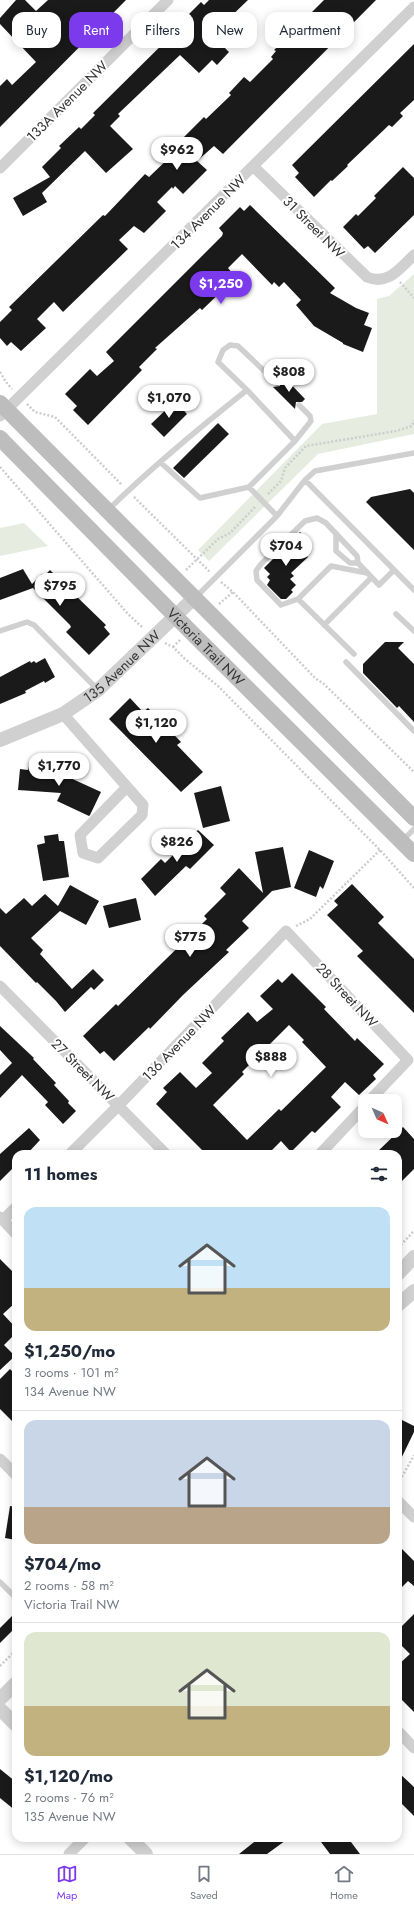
<!DOCTYPE html>
<html lang="en">
<head>
<meta charset="utf-8">
<style>
  :root { --surface:#fff; --page:#f6f6f7; --text:#1f2937; --muted:#747a83; --line:#e0e1e3; --accent:#7c3aed }
  body { margin:0; font-family:Jost,sans-serif; background:var(--page); color:var(--text); height:100vh; display:flex; flex-direction:column; font-size:15px; white-space:nowrap }
  * { box-sizing:border-box; margin:0 }
  p { font-size:13px; color:var(--muted) }
  .icon { flex:none; width:22px; height:22px; fill:none; stroke:currentColor; stroke-width:2; stroke-linecap:round; stroke-linejoin:round }
  .map { position:relative; flex:1; overflow:hidden }
  .sheet { position:absolute; left:12px; top:1150px; width:390px; height:692px; display:flex; flex-direction:column; background:var(--surface); border-radius:12px; box-shadow:0 2px 10px #0003 }
  .sheet>* { flex:none }
  .banner { position:absolute; left:12px; top:12px; width:390px; height:36px; display:flex; gap:8px }
  .needle { width:26px; rotate:135deg }
  .controls { position:absolute; left:358px; top:1094px; display:grid; gap:8px }
  .controls a { display:grid; place-items:center; width:44px; height:44px; border-radius:8px; background:var(--surface); box-shadow:0 2px 10px #0003; font-size:20px }
  .price { position:absolute; translate:-50% -34px; padding:0 9px; border-radius:14px; background:#fff; color:#222; font-size:13px; line-height:26px; filter:drop-shadow(0 1px 2px #0008) }
  .price::after { content:''; position:absolute; left:50%; top:24px; width:12px; height:9px; margin-left:-6px; background:inherit; clip-path:polygon(0 0,100% 0,50% 100%) }
  .price.current { background:var(--accent); color:#fff }
  ul { padding:0; list-style:none }
  li { display:grid; align-content:center; gap:8px; height:212px; padding:0 12px }
  li+li { border-top:1px solid var(--line) }
  li span { display:grid; place-items:center; height:124px; border-radius:12px; color:#555 }
  li>.icon { margin-inline-start:auto }
  span .icon { width:72px; height:72px; fill:#fffc; stroke-width:1 }
  li b { font-size:17px }
  h2 { display:flex; justify-content:space-between; align-items:center; height:48px; padding:0 12px; font-size:17px }
  .chip { padding:0 14px; border-radius:12px; background:var(--surface); box-shadow:0 2px 10px #0003; font-size:14px; line-height:36px }
  .chip.current { background:var(--accent); color:#fff }
  .menu { display:flex; justify-content:space-around; align-items:center; height:56px; border-top:1px solid var(--line); background:var(--surface); font-size:11px; color:var(--muted) }
  .menu a { display:grid; justify-items:center; gap:2px }
  .menu .current { color:var(--accent) }
  .map>svg:first-child { display:block }
  .green { fill:#e6ecdf }
  .building { fill:#1a1a1a; fill-rule:evenodd }
  .lines { fill:none; stroke-linecap:round; stroke-linejoin:round }
  .path { stroke:#cdcdcd; stroke-width:2.5; stroke-dasharray:2 2; stroke-linecap:butt }
  .service { stroke:#d0d0d0; stroke-width:5.5 }
  .minor { stroke:#d0d0d0; stroke-width:11 }
  .tertiary { stroke:#d0d0d0; stroke-width:14 }
  .secondary { stroke:#bdbdbd; stroke-width:16 }
  .labels { text-anchor:middle; stroke-width:4; stroke-linejoin:round; paint-order:stroke }
  .street-label { font-size:14px; fill:#333; stroke:#fff }
</style>
</head>
<body>
<div class="map">
<svg width="414" height="1854" viewBox="0 0 414 1854">
  <rect width="100%" height="100%" fill="#fff"/>
  <path class="green" d="M414,274V434L318,454L209,561L198,550L322,424L377,414V299L389,296Z
    M24,523L48,546L0,556V528Z"/>
  <path class="building" d="M16,0H25L36,11L48,0H126L0,127V86L7,79L12,85L36,62L0,24V18Z
    M209,0H248L223,24L225,26L214,37L229,52L217,65L212,60L199,73L180,55L118,114L120,116L110,126L133,149L106,173L85,151L42,193L47,202L23,216L13,198L50,177L42,167L61,148L59,146L79,127L81,129L95,115L93,113L191,16L189,14L201,2L204,5Z
    M324,0H376L223,154L214,146L197,161L207,170L183,194L175,186L173,189L172,187L157,202L166,211L144,233L134,226L119,240L128,249L63,312L54,302L37,319L46,328L21,351L11,342L7,346L0,338V322L12,310L9,307L103,215L105,216L145,174L149,177L172,155L170,153L178,145L177,144L204,117L206,119L231,95L229,93L244,77L250,82L273,59L271,57L276,51L274,50L287,38L285,36L295,26L296,28Z
    M414,44V100L400,113L403,116L392,127L389,125L347,165L348,166L332,181L331,180L314,197L295,177L299,173L292,165Z
    M403,167L414,178V215L375,253L368,246L364,249L343,227L356,214L358,216L376,198L374,196Z
    M250,205L335,288L330,293L356,308L369,313L364,325L372,328L363,352L343,344V343L314,326L296,305L301,300L284,282L279,287L274,282L272,285L242,254L228,268L232,273L224,281L228,285L202,310L200,308L155,348L157,349L139,367L142,370L88,425L73,410L77,406L65,394L90,369L97,376L114,361L106,352L222,236L223,233L219,228L240,207L244,211Z
    M284,377L305,399L302,402H296L295,409L273,387L280,386V380Z
    M175,401L187,414L164,437L151,424Z
    M218,423L229,434L184,478L173,468Z
    M410,489L414,493V550L366,502L371,497Z
    M300,532L309,541L302,551L308,557L291,573L294,576L290,579L296,585L291,590L293,592L286,599H281L267,585L270,580L267,577L270,574L264,568Z
    M23,569L32,584L42,574L44,576L50,570L58,578L57,580L72,596L74,594L106,625L104,627L110,634L89,655L66,632L71,627L70,625L33,588L0,600V578Z
    M385,642H404L398,648L414,664V722L399,706L397,708L363,673V664Z
    M45,658L55,677L45,683L44,681L25,691L26,693L0,704V677L30,661L31,663L34,661L36,663Z
    M130,698L143,712L148,708L181,742L177,745L203,772L181,792L109,719Z
    M29,762L46,763V770L55,771L101,792L90,815L89,816L57,801L61,793L18,790L20,769L28,770Z
    M221,786L230,821L203,828L194,793Z
    M198,830L214,845L190,869L186,866L155,896L141,879L161,859L165,863Z
    M58,834L59,841H64L69,877L43,881L37,845L45,843L44,836Z
    M283,847L291,887L272,891L242,921L249,928L226,950L229,952L183,995L150,1029L149,1027L114,1061L104,1051L100,1054L83,1036L116,1004L118,1006L207,919L204,916L226,894L220,888L239,868L263,893L255,852Z
    M309,850L334,861L323,889L320,886L316,897L294,888Z
    M352,884L384,917L378,923L414,959V1013L357,956L363,951L327,915L338,905L334,901Z
    M70,885L99,901L86,925L60,911L31,938L43,950L40,954L72,989L93,969L104,980L94,990L91,987L65,1012L56,1001L37,982L36,983L0,946V908L6,914L24,898L32,906L45,894L58,906Z
    M136,898L141,920L109,928L103,906Z
    M292,973L326,1007L324,1009L355,1041L357,1038L384,1064L373,1075L376,1079L359,1095L345,1082L331,1097L341,1107L315,1133L312,1131L291,1152L281,1141L268,1154H206L156,1104L167,1092L163,1088L180,1072L196,1088L212,1073L202,1063L224,1041L221,1038L248,1012L257,1022L273,1009L260,996L278,979L282,983ZM289,1025L304,1040L302,1042L326,1067L281,1111L279,1109L247,1140L213,1105L244,1074L242,1072Z
    M0,1026L34,1058L33,1059L56,1083L54,1085L69,1101L68,1103L76,1111L63,1124L45,1105L48,1102L22,1075L0,1098V1075L12,1063L0,1050Z
    M403,1127L414,1139V1169L398,1185V1154H375Z
    M29,1128L40,1140L27,1154H16V1165L0,1181V1154Z
    M0,1259L16,1275V1281L12,1285L16,1289V1302L3,1314L16,1328V1333L4,1345L15,1356L0,1370Z
    M10,1369L16,1375V1425L0,1409V1379Z
    M398,1418L414,1426V1432L398,1465Z
    M10,1506L16,1507V1540L5,1538Z
    M398,1545L414,1561V1586L408,1581L398,1591Z
    M16,1612V1627L0,1643V1628Z
    M414,1614V1712L398,1696V1665L410,1654L398,1642V1630Z
    M0,1769L16,1782V1811L0,1798Z
    M398,1772L414,1787V1816L398,1800Z
    M259,1838H289L267,1854H239Z
    M318,1838H348L360,1854H330Z"/>
  <g class="lines">
    <path class="path" d="M400,282L414,298
      M0,372L6,382L12,389
      M27,404L35,412L55,417L122,485
      M0,467L128,614L143,628
      M268,494L281,481L285,468L306,446L396,431L412,426L414,420
      M134,497L210,572
      M186,570L218,539L230,533L256,506
      M221,582L233,592L315,678L324,684L414,772
      M219,604L233,592
      M165,643L173,647L185,659L218,686L380,850L414,888
      M173,647L180,640
      M296,926L310,919L380,850
      M398,1248L414,1231
      M398,1484L414,1455
      M0,1666L16,1650"/>
    <path class="service" d="M247,390L218,362L223,350L230,345L238,346L277,383
      M295,441L311,421L310,416L299,405
      M305,480L414,590
      M249,487L277,516
      M108,510C152,467 199,428 247,390L295,441L249,487L200,498L160,462
      M336,534V551L350,563H358
      M367,573L331,566L298,599L281,605L257,580L256,571L261,564L305,521L317,518L326,523L357,556L358,563L379,585L394,570
      M196,597L277,516L305,480L315,471L414,453
      M298,599L354,654
      M396,614L414,631
      M324,625L371,578
      M0,631L27,622L34,625L98,690
      M346,662L414,731
      M402,841L414,829
      M0,1582L16,1598"/>
    <path class="minor" d="M254,167L367,277C388,286 400,268 414,255
      M0,168L168,0
      M0,416L414,7
      M63,714L143,805L142,815L98,858L83,853L80,835L127,787
      M0,986L166,1154
      M70,1154L118,1106L286,931L408,1060L369,1101
      M320,1154L365,1106
      M0,1217L16,1234
      M3,1220L16,1207
      M0,1459L16,1475
      M398,1501L414,1517
      M398,1731L414,1748
      M69,1854L85,1838"/>
    <g class="tertiary">
      <path id="s1" d="M0,740L63,714L98,690L194,598"/>
      <path d="M398,1274L414,1257"/>
      <path d="M398,1305L414,1291"/>
      <path d="M0,1699L16,1683"/>
      <path d="M0,1709L16,1725"/>
      <path d="M130,1838L146,1854"/>
    </g>
    <g class="secondary">
      <path d="M0,403L414,818"/>
      <path id="s2" d="M0,438L189,630L414,854"/>
    </g>
  </g>
  <g class="labels">
    <g class="street-label">
      <text transform="translate(67 101) rotate(-45)" y="5">133A Avenue NW</text>
      <text transform="translate(208 212) rotate(-45)" y="5">134 Avenue NW</text>
      <text transform="translate(314 227) rotate(45)" y="5">31 Street NW</text>
      <text dy="5" stroke="none"><textPath href="#s2" startOffset="293">Victoria Trail NW</textPath></text>
      <text dy="5" stroke="none"><textPath href="#s1" startOffset="144">135 Avenue NW</textPath></text>
      <text transform="translate(347 995) rotate(47)" y="5">28 Street NW</text>
      <text transform="translate(179 1043) rotate(-46)" y="5">136 Avenue NW</text>
      <text transform="translate(83 1070) rotate(45)" y="5">27 Street NW</text>
    </g>
  </g>
</svg>
<div class="controls">
<a><svg class="needle" viewBox="-14 -14 28 28"><path d="M0-13l5 13h-10z" fill="#e53935"/><path d="M0 13l5-13h-10z" fill="#747a83"/></svg></a>
</div>
<b class="price" style="left:177px;top:171px">$962</b>
<b class="price current" style="left:221px;top:305px">$1,250</b>
<b class="price" style="left:289px;top:393px">$808</b>
<b class="price" style="left:169px;top:419px">$1,070</b>
<b class="price" style="left:286px;top:567px">$704</b>
<b class="price" style="left:60px;top:607px">$795</b>
<b class="price" style="left:156px;top:744px">$1,120</b>
<b class="price" style="left:59px;top:787px">$1,770</b>
<b class="price" style="left:177px;top:863px">$826</b>
<b class="price" style="left:190px;top:958px">$775</b>
<b class="price" style="left:271px;top:1078px">$888</b>
<div class="banner">
<a class="chip">Buy</a>
<a class="chip current">Rent</a>
<a class="chip">Filters</a>
<a class="chip">New</a>
<a class="chip">Apartment</a>
</div>
<section class="sheet">
<h2>11 homes<svg class="icon" aria-label="filters" viewBox="0 0 24 24"><path d="M4 7h16M4 17h16"/><circle cx="9" cy="7" r="2"/><circle cx="15" cy="17" r="2"/></svg></h2>
<ul>
<li><span style="background:linear-gradient(#bfe0f5 65%,#c2b280 0)"><svg class="icon" aria-label="home" viewBox="0 0 24 24"><path d="M3 11l9-7 9 7M6 9v11h12V9"/></svg></span><div><b>$1,250/mo</b><p>3 rooms · 101 m²</p><p>134 Avenue NW</p></div></li>
<li><span style="background:linear-gradient(#c9d6e8 70%,#b9a48a 0)"><svg class="icon" aria-label="home" viewBox="0 0 24 24"><path d="M3 11l9-7 9 7M6 9v11h12V9"/></svg></span><div><b>$704/mo</b><p>2 rooms · 58 m²</p><p>Victoria Trail NW</p></div></li>
<li><span style="background:linear-gradient(#dfe7d0 60%,#c2b280 0)"><svg class="icon" aria-label="home" viewBox="0 0 24 24"><path d="M3 11l9-7 9 7M6 9v11h12V9"/></svg></span><div><b>$1,120/mo</b><p>2 rooms · 76 m²</p><p>135 Avenue NW</p></div></li>
</ul>
</section>
</div>
<nav class="menu">
<a class="current"><svg class="icon" aria-label="map" viewBox="0 0 24 24"><path d="M3 6l6-2 6 2 6-2v14l-6 2-6-2-6 2zM9 4v14M15 6v14"/></svg>Map</a>
<a><svg class="icon" aria-label="saved" viewBox="0 0 24 24"><path d="M7 4h10v16l-5-4-5 4z"/></svg>Saved</a>
<a><svg class="icon" aria-label="home" viewBox="0 0 24 24"><path d="M3 11l9-7 9 7M6 9v11h12V9"/></svg>Home</a>
</nav>
</body>
</html>
